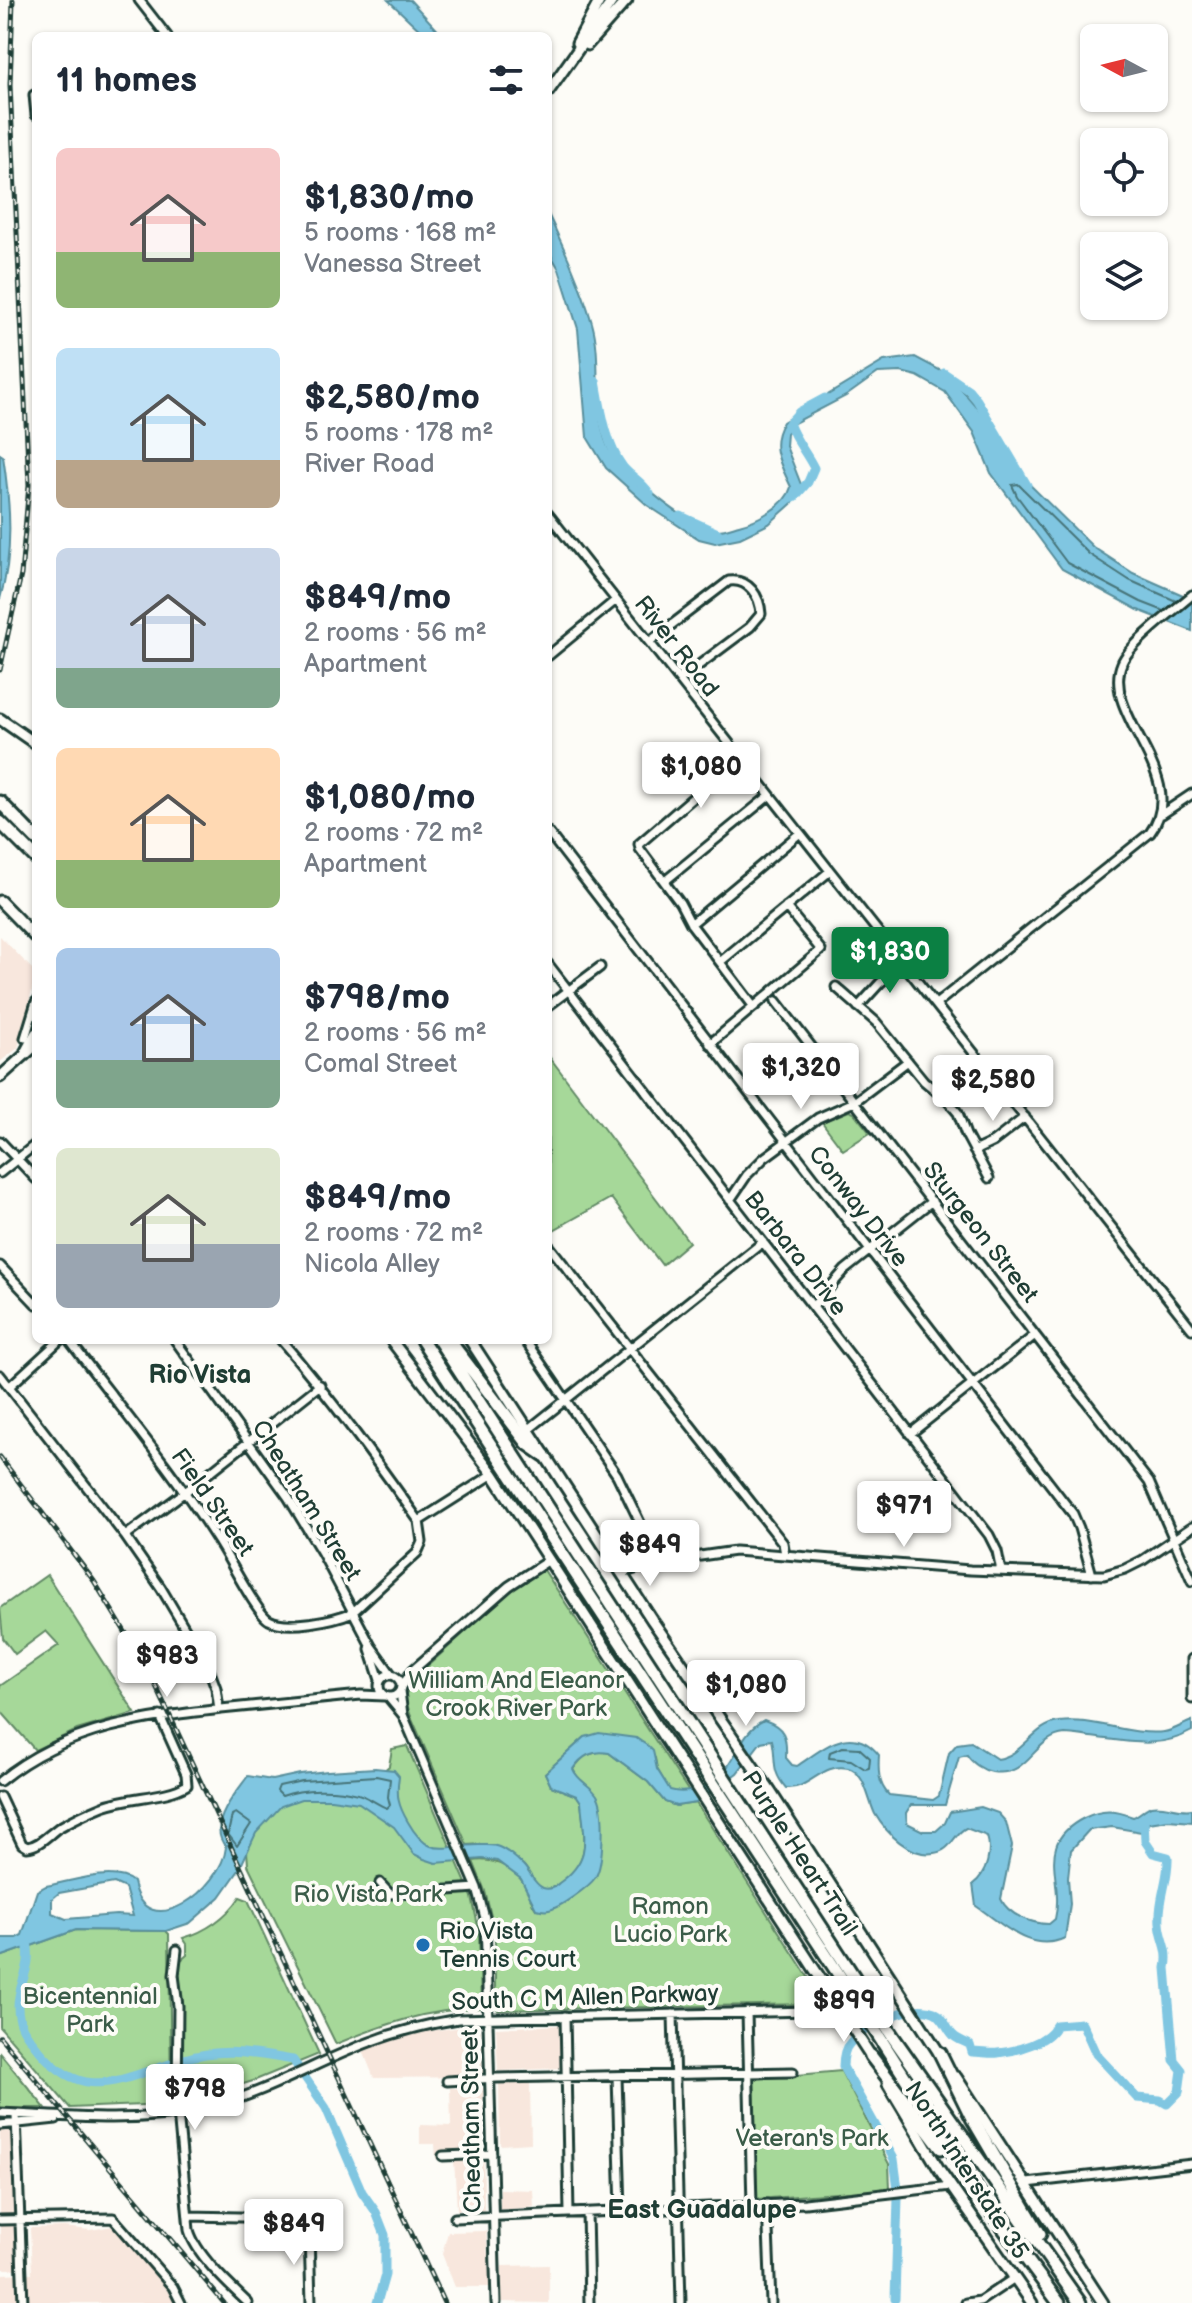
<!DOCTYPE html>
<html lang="en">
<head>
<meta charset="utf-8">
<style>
  :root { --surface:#fff; --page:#f6f6f7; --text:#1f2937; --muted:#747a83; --accent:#0b8043 }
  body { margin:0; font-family:"Balsamiq Sans",sans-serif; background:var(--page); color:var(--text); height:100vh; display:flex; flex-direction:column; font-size:30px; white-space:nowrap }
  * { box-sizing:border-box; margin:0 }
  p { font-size:26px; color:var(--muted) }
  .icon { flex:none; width:44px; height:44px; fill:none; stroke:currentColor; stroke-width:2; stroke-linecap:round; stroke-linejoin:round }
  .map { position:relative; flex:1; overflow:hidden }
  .panel { position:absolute; left:32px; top:32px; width:520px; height:1312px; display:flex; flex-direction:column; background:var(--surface); border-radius:12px; box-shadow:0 2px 6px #0004 }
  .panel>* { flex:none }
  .needle { width:52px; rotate:277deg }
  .buttons { position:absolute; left:1080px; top:24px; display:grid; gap:16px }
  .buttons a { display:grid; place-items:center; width:88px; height:88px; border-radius:12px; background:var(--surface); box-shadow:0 2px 6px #0004; font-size:40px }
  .price { position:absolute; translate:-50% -68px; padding:0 18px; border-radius:8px; background:#fff; color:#222; font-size:26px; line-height:52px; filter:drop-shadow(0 2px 4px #0008) }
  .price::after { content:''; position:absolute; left:50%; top:48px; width:24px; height:18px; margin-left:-12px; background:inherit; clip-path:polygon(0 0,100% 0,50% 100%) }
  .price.selected { background:var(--accent); color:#fff }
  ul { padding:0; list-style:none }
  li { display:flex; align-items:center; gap:24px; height:200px; padding:0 24px }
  li span { display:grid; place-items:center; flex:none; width:224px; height:160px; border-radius:12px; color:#555 }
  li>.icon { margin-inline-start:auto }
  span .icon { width:96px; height:96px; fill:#fffc; stroke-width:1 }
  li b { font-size:34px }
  h2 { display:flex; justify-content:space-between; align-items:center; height:96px; padding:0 24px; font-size:34px }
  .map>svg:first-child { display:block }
  .built { fill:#f8e7dd }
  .green { fill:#a6d899; stroke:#628a66; stroke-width:2 }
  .water { fill:#80c6e1; stroke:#598f9c; stroke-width:2; fill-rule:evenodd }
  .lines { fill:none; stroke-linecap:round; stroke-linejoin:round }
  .shore { stroke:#467479; stroke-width:2 }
  .river { stroke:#80c6e1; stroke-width:9 }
  .minor-casing { stroke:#1f3d34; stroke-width:13 }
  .major-casing { stroke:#1f3d34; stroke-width:15 }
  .highway-casing { stroke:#1f3d34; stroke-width:17 }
  .minor { stroke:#fdfcf7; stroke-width:7 }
  .major { stroke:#fdfcf7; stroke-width:9 }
  .highway { stroke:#fdfcf7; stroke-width:11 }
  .rail-casing { stroke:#1f3d34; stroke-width:5 }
  .rail { stroke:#fdfcf7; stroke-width:2; stroke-dasharray:6; stroke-linecap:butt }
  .poi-dot { fill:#1f6fb2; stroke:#fdfcf7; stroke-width:3 }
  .labels { text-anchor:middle; stroke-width:8; stroke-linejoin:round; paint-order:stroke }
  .street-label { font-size:24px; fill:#1f3d34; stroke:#fdfcf7 }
  .park-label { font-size:24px; fill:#3a5c48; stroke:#fdfcf7 }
  .poi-label { font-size:24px; fill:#1f3d34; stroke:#fdfcf7; text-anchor:start }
  .neighbourhood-label { font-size:26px; font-weight:bold; fill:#1f3d34; stroke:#fdfcf7 }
</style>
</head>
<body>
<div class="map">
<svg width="1192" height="2303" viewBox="0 0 1192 2303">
  <rect width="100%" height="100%" fill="#fdfcf7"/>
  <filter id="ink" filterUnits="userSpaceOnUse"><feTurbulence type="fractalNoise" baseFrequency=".0125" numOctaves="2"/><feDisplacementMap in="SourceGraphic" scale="16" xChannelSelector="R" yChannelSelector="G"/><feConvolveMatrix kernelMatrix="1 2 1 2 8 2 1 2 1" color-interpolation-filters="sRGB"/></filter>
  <g filter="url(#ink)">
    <path class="built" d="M0,936L36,973L18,1048L0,1062Z
      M480,2025L483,2077L374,2078L363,2051L396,2039L429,2031Z
      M559,2025L560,2068L498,2071L496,2028Z
      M530,2083L531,2143L500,2145L499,2084Z
      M450,2088H483L484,2210H457L454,2160L436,2159L435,2144H420V2125L451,2126Z
      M0,2131H12L14,2134L16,2269H0Z
      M500,2189L533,2190L534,2207L500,2210Z
      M113,2226L171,2294L175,2303H0V2274L32,2273L30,2228L64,2227L90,2230Z
      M486,2231L490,2287H455L442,2254L448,2232Z
      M549,2265V2303L502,2302V2266Z"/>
    <path class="green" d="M548,1055L689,1242L662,1265L611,1198L548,1233Z
      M849,1111L854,1113L870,1133L843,1150L822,1122Z
      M544,1570L689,1792L681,1793L670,1791L657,1769L655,1758L636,1738L585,1737L545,1773L551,1786L577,1796L581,1802C584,1836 593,1858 562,1882C557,1885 551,1890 545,1889C535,1887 530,1873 524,1866C510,1852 487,1842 467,1845L410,1714L405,1697L411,1681L507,1594Z
      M47,1575L135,1713L77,1730L35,1750L0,1710V1686L59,1645L46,1631L15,1654L3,1638L0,1608Z
      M407,1746L472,1897L479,1931L481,2005L480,2008C428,2009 382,2025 336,2044L248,1865L243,1796L248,1790L254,1788L356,1794L389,1766L392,1749Z
      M601,1751L609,1753L648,1782L665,1802L676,1806L696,1803L821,1997L819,2002L811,2004L498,2010L495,2006V1933L485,1891L473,1861C495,1857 519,1870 528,1891C531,1898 531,1903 536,1909L601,1853C601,1828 606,1811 590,1789C584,1781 577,1779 573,1769L584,1756Z
      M240,1897L248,1900L319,2054L253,2081L191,2100L185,2097C181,2066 184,2036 182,2006C181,1990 178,1976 180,1961L187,1955V1944L183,1938C205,1932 227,1917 240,1897Z
      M76,1930L166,1931L169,1934L171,2100L168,2104L70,2108L0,2027V1957Z
      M0,2053L45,2108H0Z
      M841,2071L889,2164L890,2189L757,2199L754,2079Z"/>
    <path class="water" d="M388,0H410L443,36H426Z
      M548,214C565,250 581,285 592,323C602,358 593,396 603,432C605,440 608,449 613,455C627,475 691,529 715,530C723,531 732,527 739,525C758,520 786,506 791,487C781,465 768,446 783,422L884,361L915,357L949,375L988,420L1018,473L1093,547L1133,573L1192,599V631L1138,610L1062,569L991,473L974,432L945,392L917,376L901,372L878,373L846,396L794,423L787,433L786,446L802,487L798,498L769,524L740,538L715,543L699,539L647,505L606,468L587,437L578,329L559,269L548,250Z
      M0,454L3,456C10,502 14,553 0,599Z
      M764,1720C785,1727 787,1737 786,1758L792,1765L797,1766C823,1749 852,1721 879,1755C878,1770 878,1784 889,1795L933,1800L939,1796L949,1753L957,1744L971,1742L997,1759C1023,1756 1033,1725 1059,1722C1094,1717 1128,1736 1164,1732C1173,1731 1183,1724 1192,1721V1731C1159,1750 1125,1741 1090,1737C1082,1736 1073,1734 1065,1734C1033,1737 1030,1778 992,1772C982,1770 972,1763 967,1755L959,1757L945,1805H911L906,1813L907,1823L923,1831H936L945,1823L950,1812L981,1807L998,1813L1006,1822L1012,1846L1001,1899C1008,1915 1032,1924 1049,1924L1055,1919C1065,1878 1033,1844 1084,1818C1102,1809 1115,1810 1133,1817C1139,1815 1145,1808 1151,1806C1164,1803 1179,1812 1192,1809V1822L1168,1820L1149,1823L1141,1832L1112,1827L1089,1830L1071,1850L1068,1878L1070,1904L1065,1938C1030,1954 1003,1924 976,1906L973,1884C987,1874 992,1852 987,1836L966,1828C953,1834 952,1851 934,1853C910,1857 886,1833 875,1814C868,1800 865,1772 848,1768C822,1762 810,1790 786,1788C770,1770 777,1760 772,1740L761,1742L737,1773L696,1803L676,1806L665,1802L648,1782L609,1753C592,1750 582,1756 573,1769C578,1782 592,1785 598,1797C605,1811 604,1865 595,1878C589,1887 559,1908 549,1910C545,1911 540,1910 536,1909L521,1879L497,1861L482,1859L436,1863L424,1859L414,1854L394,1827L359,1803L331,1799H301L281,1806L256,1833L239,1870L220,1897L190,1923L166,1931L76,1930L0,1957V1938H16L22,1935L37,1891L46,1886C67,1882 116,1866 133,1882C146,1947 222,1888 226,1847C206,1825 236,1793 248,1776L272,1780L300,1774L328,1771L375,1768L394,1770L399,1776C396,1796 398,1805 408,1822C430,1861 445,1844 481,1845C487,1845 493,1844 499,1847C506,1850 517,1859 523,1865C530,1872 534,1884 543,1888C549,1890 555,1887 559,1883C593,1859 584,1838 581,1802L577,1796L551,1786L545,1773L585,1737L599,1733L636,1738L648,1746L653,1751L657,1769L670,1790C694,1797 721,1780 733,1758C741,1743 748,1728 764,1720ZM114,1883L125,1888L133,1916L116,1915L66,1919L52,1913V1899L59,1893Z"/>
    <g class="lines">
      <path class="shore" d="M1164,611L1141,602L1067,563L1017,496L1012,485L1018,484L1089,554L1129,580L1176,601
        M843,1747L859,1748L870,1758L869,1768L865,1769L851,1760L829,1758L830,1752Z
        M376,1776L390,1779L388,1797L390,1805L387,1808C378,1805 369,1797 358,1794C336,1788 303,1788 282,1796L277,1791L279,1786L302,1781Z
        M236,1813L251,1824L237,1846L228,1834L232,1815Z"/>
      <path class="river" d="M944,373L969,390L977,400L1027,485
        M596,381C601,409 606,445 623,467C631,477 641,480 650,494
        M794,498L808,482L814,468C806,452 795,440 789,423L799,412L825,398
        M681,516L718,533
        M27,1942C33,1969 18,1981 18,2007C18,2026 28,2036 39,2050C82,2103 118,2080 173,2063
        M181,2060C222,2047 252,2053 293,2060L326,2108L362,2192L376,2212L385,2235V2275L377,2303
        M898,2189L894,2159L843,2067C843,2059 844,2049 850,2043C865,2025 911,2002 934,2012C945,2017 946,2029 954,2036C958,2040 966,2042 970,2045L972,2052C981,2052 991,2054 998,2053C1016,2051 1049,2042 1056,2025L1082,2023L1096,2054L1137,2098L1160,2100L1167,2104L1179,2092L1182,2070L1174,2060L1166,1968C1170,1948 1161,1941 1160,1923C1158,1900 1169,1880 1168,1857L1153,1853L1145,1841L1144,1819
        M895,2299L898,2198"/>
      <defs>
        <path id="minor" d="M139,0L167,36
          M36,94L34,95L36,115
          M548,514L1192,1329
          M649,642L729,581C749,578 760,597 761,614L750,627L679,680
          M548,656L616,600
          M740,757L639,844L640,849L680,903L691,924L754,1007
          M1162,814L1192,794
          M548,832L1073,1514L1079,1528L1092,1575
          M665,881L770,795
          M691,924L800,833
          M720,962L830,871
          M548,964L989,1535L997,1551L1001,1571
          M836,987L876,1022L924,1081L947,1100L958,1113L966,1135L989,1178
          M776,1001L1149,1482L1192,1581
          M936,1004L1150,833C1192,777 1100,714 1122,663C1130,643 1175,610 1192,595
          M548,1006L600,967
          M858,1007L880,983L904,964
          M25,1038L36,1002
          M710,1044L821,950L786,907
          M0,1141L36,1179
          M974,1151L993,1142L1025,1117
          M0,1173L36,1144
          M730,1200L747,1175L764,1158L818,1118L854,1102L908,1061
          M550,1247L783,1543L785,1554
          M0,1266L36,1304
          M813,1306L845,1270L932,1201
          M69,1340C120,1407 174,1472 219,1543C229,1558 257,1614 269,1620C287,1630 334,1620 353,1612L417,1553L422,1542L419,1521C375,1459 331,1398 281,1340
          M175,1340L288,1497L322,1553L371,1646L392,1675
          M525,1340L617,1475L659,1562
          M0,1375L125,1536L161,1588L209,1669L216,1688L219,1709
          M10,1386L60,1340
          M528,1430L763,1242
          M910,1434L1035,1335
          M419,1521L493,1474
          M125,1536L185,1492L320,1385
          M621,1573L659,1562L735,1551L970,1570L1104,1575L1125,1569L1143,1560L1192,1527
          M370,1649L380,1680
          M1192,1659V1699
          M379 1686a11 11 0 1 1 22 0a11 11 0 1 1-22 0Z
          M401,1687L413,1670L509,1586L549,1560
          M400,1691L403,1715
          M388,1697L403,1715L477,1888L485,1918L496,2303
          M0,1781C67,1726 148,1717 231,1708C275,1704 318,1699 361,1695L384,1696
          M0,1797L22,1844L27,1847C39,1846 48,1835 58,1828C72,1820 88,1812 103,1806C129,1796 166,1798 187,1785L186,1774L160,1716
          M380,1883L390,1894L477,1888
          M177,1950L174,1975L178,2006L177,2101L189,2230C196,2255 229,2285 248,2303
          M747,2012L752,2205
          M673,2014L681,2303
          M565,2016L569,2213
          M617,2076L621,2211
          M447,2081L497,2078L793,2072
          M0,2113C71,2117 148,2125 218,2105C271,2090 319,2061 370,2042C399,2031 428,2024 458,2019L813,2011L832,2010L840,2005
          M16,2115L23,2303
          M0,2125L56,2119
          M443,2156L492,2154
          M1027,2183L1192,2164
          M767,2204L771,2303
          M587,2212L589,2303
          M188,2216L291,2218L304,2222L309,2234L311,2303
          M455,2218L805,2203L951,2186
          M0,2220L113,2218L173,2287L181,2303
          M966,2303L980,2301L1013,2279"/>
        <path id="major" d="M577,43L600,0
          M587,45L627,0
          M548,92L613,0
          M0,719L36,744
          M0,901L36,938
          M26,1051L36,1033
          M0,1077L36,1045
          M391,1340L493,1474L874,2061
          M470,1340L652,1620L770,1791L943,2059
          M956,2077L1103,2303
          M888,2084L939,2169L1032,2303"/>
        <path id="highway" d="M0,802L36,839
          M0,822L36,858
          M422,1340L862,2010L990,2210L1059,2303
          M439,1340L893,2037L1080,2303
          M449,1340L528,1444L544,1455
          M940,2053L972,2118L1040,2234
          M871,2056L941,2148"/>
      </defs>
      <use href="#minor" class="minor-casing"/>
      <use href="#major" class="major-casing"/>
      <use href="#highway" class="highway-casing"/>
      <use href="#minor" class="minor"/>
      <use href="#major" class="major"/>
      <use href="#highway" class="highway"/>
      <defs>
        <path id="rail" d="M0,670L21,575L29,485L10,85L13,0
          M0,1457L94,1581L149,1671L444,2303
          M0,2037L224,2303"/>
      </defs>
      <use href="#rail" class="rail-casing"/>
      <use href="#rail" class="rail"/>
    </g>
  </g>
  <circle class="poi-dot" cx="423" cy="1945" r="8"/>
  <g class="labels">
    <g class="street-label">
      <text transform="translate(677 646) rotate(52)" y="8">River Road</text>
      <text transform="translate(859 1206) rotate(52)" y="8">Conway Drive</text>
      <text transform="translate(981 1232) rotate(52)" y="8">Sturgeon Street</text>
      <text transform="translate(796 1253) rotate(52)" y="8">Barbara Drive</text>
      <text transform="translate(307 1500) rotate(58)" y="8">Cheatham Street</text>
      <text transform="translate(213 1502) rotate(55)" y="8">Field Street</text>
      <text transform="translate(800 1853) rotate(57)" y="8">Purple Heart Trail</text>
      <text transform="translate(585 1997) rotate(-2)" y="8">South C M Allen Parkway</text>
      <text transform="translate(471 2121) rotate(-91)" y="8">Cheatham Street</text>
      <text transform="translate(967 2170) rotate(57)" y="8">North Interstate 35</text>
    </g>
    <g class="park-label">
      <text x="516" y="1688">William And Eleanor<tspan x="516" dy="28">Crook River Park</tspan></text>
      <text x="368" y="1902">Rio Vista Park</text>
      <text x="670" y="1914">Ramon<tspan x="670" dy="28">Lucio Park</tspan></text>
      <text x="90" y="2004">Bicentennial<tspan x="90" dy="28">Park</tspan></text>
      <text x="812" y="2146">Veteran's Park</text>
    </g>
    <g class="poi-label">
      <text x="439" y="1939">Rio Vista<tspan x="439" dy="28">Tennis Court</tspan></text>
    </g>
    <g class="neighbourhood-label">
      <text x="200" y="1383">Rio Vista</text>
      <text x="702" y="2218">East Guadalupe</text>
    </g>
  </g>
</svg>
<div class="buttons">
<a><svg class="needle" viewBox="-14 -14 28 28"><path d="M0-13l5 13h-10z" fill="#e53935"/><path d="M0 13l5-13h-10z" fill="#747a83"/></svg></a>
<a><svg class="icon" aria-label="locate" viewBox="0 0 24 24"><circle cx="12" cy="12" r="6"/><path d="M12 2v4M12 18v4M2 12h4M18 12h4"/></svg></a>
<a><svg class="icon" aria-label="layers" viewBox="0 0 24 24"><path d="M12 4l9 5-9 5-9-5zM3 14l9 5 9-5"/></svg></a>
</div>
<b class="price" style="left:701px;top:810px">$1,080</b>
<b class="price selected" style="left:890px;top:995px">$1,830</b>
<b class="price" style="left:801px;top:1111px">$1,320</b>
<b class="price" style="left:993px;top:1123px">$2,580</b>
<b class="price" style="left:904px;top:1549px">$971</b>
<b class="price" style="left:650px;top:1588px">$849</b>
<b class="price" style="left:167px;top:1699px">$983</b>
<b class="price" style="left:746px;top:1728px">$1,080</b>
<b class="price" style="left:844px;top:2044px">$899</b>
<b class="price" style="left:195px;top:2132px">$798</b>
<b class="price" style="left:294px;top:2267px">$849</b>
<section class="panel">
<h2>11 homes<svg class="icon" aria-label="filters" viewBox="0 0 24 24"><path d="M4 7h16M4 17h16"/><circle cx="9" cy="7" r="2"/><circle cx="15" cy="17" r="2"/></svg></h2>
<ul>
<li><span style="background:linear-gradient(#f6c9c9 65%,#8fb573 0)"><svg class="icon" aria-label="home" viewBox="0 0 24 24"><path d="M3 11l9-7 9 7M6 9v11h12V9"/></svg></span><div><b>$1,830/mo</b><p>5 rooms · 168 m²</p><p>Vanessa Street</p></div></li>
<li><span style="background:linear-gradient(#bfe0f5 70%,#b9a48a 0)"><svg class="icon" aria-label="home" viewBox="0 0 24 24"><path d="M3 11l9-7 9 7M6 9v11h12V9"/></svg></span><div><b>$2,580/mo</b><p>5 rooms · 178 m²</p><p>River Road</p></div></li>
<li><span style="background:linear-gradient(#c9d6e8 75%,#7fa58c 0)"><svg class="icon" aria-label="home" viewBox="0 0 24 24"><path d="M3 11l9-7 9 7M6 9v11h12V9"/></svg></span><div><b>$849/mo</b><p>2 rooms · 56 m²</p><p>Apartment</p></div></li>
<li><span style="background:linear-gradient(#ffd9b3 70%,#8fb573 0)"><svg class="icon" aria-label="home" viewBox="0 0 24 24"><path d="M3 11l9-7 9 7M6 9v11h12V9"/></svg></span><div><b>$1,080/mo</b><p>2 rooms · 72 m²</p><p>Apartment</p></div></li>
<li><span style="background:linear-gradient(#a9c7e8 70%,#7fa58c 0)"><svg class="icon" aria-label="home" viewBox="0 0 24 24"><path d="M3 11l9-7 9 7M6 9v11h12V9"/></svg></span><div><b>$798/mo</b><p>2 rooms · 56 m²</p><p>Comal Street</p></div></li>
<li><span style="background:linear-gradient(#dfe7d0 60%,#9aa5b1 0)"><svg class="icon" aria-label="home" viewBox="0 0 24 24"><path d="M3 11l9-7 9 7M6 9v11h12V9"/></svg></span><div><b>$849/mo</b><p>2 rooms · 72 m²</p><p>Nicola Alley</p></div></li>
</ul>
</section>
</div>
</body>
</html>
